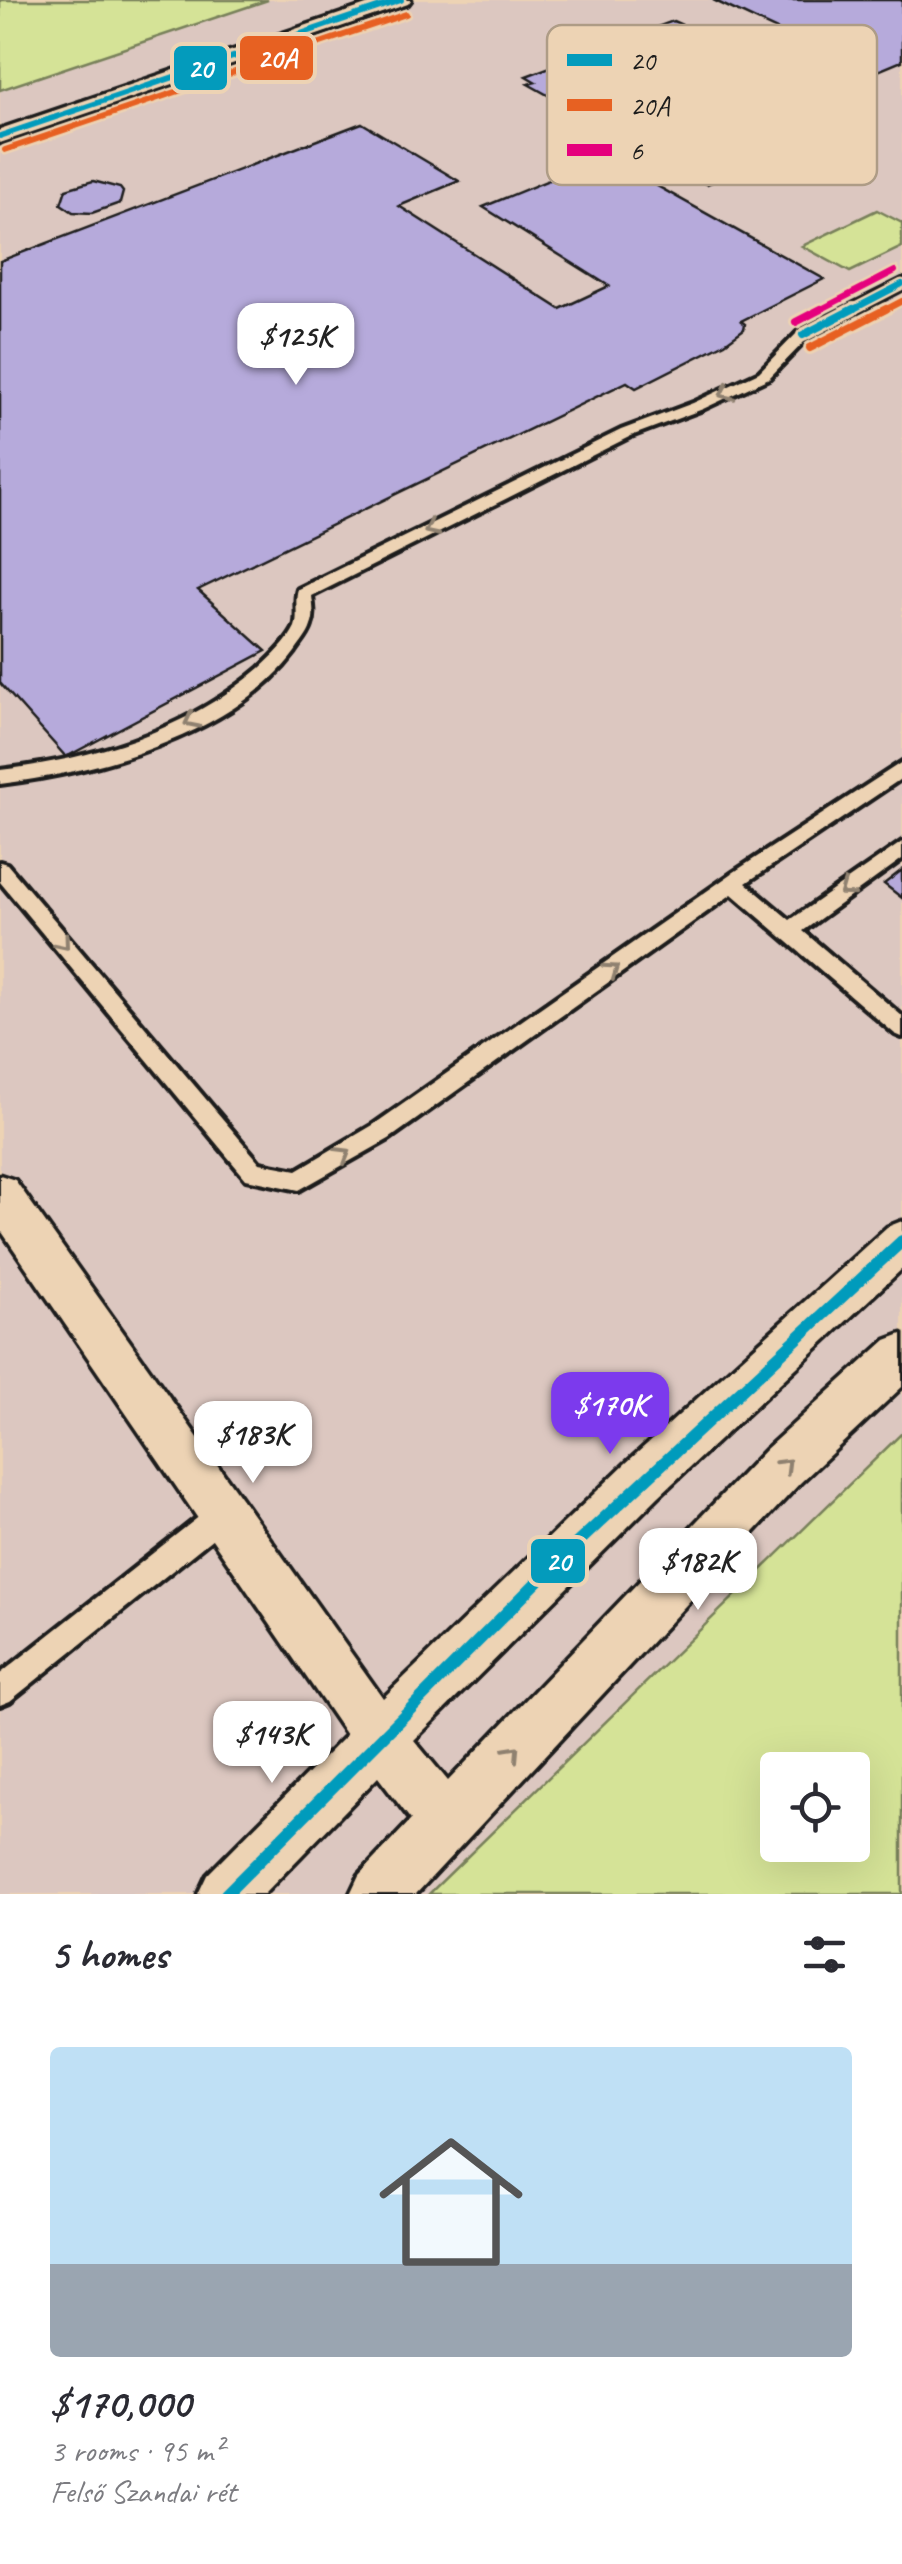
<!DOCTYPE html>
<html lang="en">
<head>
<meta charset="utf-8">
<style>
  :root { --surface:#fff; --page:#f2f2f3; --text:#2b2b33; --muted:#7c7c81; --line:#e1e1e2; --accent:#7c3aed }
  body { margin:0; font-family:Caveat,sans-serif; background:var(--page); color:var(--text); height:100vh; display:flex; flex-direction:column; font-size:38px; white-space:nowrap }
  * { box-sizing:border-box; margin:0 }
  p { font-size:32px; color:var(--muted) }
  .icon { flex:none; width:55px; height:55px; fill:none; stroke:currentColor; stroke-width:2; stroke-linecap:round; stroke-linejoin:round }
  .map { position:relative; height:1894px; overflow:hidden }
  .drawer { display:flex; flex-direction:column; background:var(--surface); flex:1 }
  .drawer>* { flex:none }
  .controls { position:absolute; left:760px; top:1752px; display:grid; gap:20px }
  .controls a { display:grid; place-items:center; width:110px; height:110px; border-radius:10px; background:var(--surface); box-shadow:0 10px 40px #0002; font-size:50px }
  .price { position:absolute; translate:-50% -85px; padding:0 22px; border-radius:20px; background:#fff; color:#222; font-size:32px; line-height:65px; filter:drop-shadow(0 2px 5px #0008) }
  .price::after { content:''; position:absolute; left:50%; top:60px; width:30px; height:22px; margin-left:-15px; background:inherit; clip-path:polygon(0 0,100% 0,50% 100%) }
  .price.current { background:var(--accent); color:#fff }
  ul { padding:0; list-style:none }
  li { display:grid; align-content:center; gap:20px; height:530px; padding:0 50px }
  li+li { border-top:2px solid var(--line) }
  li span { display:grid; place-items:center; height:310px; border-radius:10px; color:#555 }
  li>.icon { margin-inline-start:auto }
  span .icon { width:180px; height:180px; fill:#fffc; stroke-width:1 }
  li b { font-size:42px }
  h2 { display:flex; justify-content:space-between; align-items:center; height:120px; padding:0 50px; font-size:42px }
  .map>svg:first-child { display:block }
  .built { fill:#dcc7c0 }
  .green { fill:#d5e397; stroke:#78805a; stroke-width:2.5; fill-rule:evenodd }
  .building { fill:#b6aadb; stroke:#1c1c1c; stroke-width:2.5 }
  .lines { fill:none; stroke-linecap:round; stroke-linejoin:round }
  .lane-casing { stroke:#1c1c1c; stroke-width:8 }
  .street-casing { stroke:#1c1c1c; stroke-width:7 }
  .lane { fill:#edd3b4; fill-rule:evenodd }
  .street { fill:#edd3b4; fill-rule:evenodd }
  .bus-1-far2-casing { stroke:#edd3b4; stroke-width:11 }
  .bus-1-far1-casing { stroke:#edd3b4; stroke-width:14 }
  .bus-1-casing { stroke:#edd3b4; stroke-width:20 }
  .bus-2-far1-casing { stroke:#edd3b4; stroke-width:11 }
  .bus-2-casing { stroke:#edd3b4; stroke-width:14 }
  .bus-3-far1-casing { stroke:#edd3b4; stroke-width:11 }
  .bus-3-casing { stroke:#edd3b4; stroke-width:14 }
  .bus-1-far2 { stroke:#039bbc; stroke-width:6 }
  .bus-1-far1 { stroke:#039bbc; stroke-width:8 }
  .bus-1 { stroke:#039bbc; stroke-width:12 }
  .bus-2-far1 { stroke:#e76122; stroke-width:6 }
  .bus-2 { stroke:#e76122; stroke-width:8 }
  .bus-3-far1 { stroke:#e5007d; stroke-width:6 }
  .bus-3 { stroke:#e5007d; stroke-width:8 }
  .oneway { stroke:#8f8170 }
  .key { fill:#edd3b4; stroke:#ae9c86; stroke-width:2.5 }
  .key-label { font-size:28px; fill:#1c1c1c }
  .line-badge { stroke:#edd3b4; stroke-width:4 }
  .badge-label { font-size:28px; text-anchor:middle; font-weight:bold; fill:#fff }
</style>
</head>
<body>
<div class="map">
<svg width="902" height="1894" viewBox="0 0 902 1894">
  <rect width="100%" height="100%" fill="#edd3b4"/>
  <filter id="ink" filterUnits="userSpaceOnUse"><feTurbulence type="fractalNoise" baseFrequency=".01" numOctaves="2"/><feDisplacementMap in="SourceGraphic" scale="20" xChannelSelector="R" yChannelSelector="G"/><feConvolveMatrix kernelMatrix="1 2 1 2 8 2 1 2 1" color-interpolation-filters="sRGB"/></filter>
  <g filter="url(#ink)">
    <path class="built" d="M268,0H902V1433L429,1894H0V90Z"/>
    <path class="green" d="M0,0H268L0,90Z
      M877,210L902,223V247L850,272L802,246Z
      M902,1433V1894H429L432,1891ZM778,1770H852V1845H778Z"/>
    <path class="building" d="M713,0H902V61L871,74Z
      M673,21L732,47L698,60L835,129L707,184L528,84L536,82L526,76Z
      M362,123L459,181L399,206L560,309L609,286L483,207L605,157L824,279L741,321L745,324L744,329L725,343L636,388L627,382L198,590L266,651L66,757L0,683V261Z
      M93,181L120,188L123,192L120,203L92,213L73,212L61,204L66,189Z
      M902,870V898L884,884Z"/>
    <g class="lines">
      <defs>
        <path id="lane" d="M902,280V289L808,338L769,378L703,409L631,436L312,596C313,606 315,617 311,626C308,636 300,644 295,652C233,735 98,772 0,784V770C93,759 188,730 260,668C272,657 288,642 295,627C299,615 294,601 298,589L621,430L693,403L759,372L798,332Z
          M902,762V778L746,883L790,920L902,842V859L803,931L902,1016V1037L895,1034L732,894L389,1139L299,1190L246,1179L0,882V862L7,864L260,1163L297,1170L373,1125L734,872Z
          M224,1500L233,1504L237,1513L233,1522L10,1701L0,1705V1674L215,1504Z"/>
        <path id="street" d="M381,0H411L408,4L0,143V129Z
          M0,1175L15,1180L383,1698L626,1463L887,1227L902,1221V1269L659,1496L414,1740L448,1781L766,1449L886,1340L902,1334V1387L800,1483L416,1894H350L359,1875L411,1820L378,1777L264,1894H198L207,1875L346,1735L0,1229Z"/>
      </defs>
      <use href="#lane" class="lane-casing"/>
      <use href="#street" class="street-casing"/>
      <use href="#lane" class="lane"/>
      <use href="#street" class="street"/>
      <defs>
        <path id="bus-1-far2" d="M0,136L401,0
          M848,312L902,284"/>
        <path id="bus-1-far1" d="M803,335L853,309"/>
        <path id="bus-1" d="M226,1894L558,1561L902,1241"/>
        <path id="bus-2-far1" d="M5,150L406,14
          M881,312L902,301"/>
        <path id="bus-2" d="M810,348L886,309"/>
        <path id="bus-3-far1" d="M816,312L895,271"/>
        <path id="bus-3" d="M796,322L821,309"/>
      </defs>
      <use href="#bus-1-far2" class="bus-1-far2-casing"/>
      <use href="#bus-1-far1" class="bus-1-far1-casing"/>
      <use href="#bus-1" class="bus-1-casing"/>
      <use href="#bus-2-far1" class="bus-2-far1-casing"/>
      <use href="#bus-2" class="bus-2-casing"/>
      <use href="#bus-3-far1" class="bus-3-far1-casing"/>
      <use href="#bus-3" class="bus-3-casing"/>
      <use href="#bus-1-far2" class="bus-1-far2"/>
      <use href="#bus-1-far1" class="bus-1-far1"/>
      <use href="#bus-1" class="bus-1"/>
      <use href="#bus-2-far1" class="bus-2-far1"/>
      <use href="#bus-2" class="bus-2"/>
      <use href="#bus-3-far1" class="bus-3-far1"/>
      <use href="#bus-3" class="bus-3"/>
    </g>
    <defs><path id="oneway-chevron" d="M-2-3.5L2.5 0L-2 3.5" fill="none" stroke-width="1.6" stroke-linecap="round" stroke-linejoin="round" transform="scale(2.5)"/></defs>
    <g class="oneway">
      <use href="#oneway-chevron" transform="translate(726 393) rotate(155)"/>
      <use href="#oneway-chevron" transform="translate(431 529) rotate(155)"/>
      <use href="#oneway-chevron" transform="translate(191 721) rotate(153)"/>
      <use href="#oneway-chevron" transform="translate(846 890) rotate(144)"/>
      <use href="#oneway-chevron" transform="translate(63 943) rotate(50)"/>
      <use href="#oneway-chevron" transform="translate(612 970) rotate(-35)"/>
      <use href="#oneway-chevron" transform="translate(344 1154) rotate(-31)"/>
      <use href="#oneway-chevron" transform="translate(785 1465) rotate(-45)"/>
      <use href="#oneway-chevron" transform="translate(513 1752) rotate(-47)"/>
    </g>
  </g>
  <rect x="547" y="25" width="330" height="160" rx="15" class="key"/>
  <rect x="567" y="54" width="45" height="12" fill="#039bbc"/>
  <rect x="567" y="99" width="45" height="12" fill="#e76122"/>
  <rect x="567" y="144" width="45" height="12" fill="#e5007d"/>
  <g class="key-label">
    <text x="630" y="70">20</text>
    <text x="630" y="115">20A</text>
    <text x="630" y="160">6</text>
  </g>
  <g class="line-badge">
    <rect x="238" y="34" width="77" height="48" rx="10" fill="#e76122"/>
    <rect x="172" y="44" width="57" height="48" rx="10" fill="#039bbc"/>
    <rect x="529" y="1537" width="58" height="48" rx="10" fill="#039bbc"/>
  </g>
  <g class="badge-label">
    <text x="277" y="68">20A</text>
    <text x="200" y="78">20</text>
    <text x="558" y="1571">20</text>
  </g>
</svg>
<div class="controls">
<a><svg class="icon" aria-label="locate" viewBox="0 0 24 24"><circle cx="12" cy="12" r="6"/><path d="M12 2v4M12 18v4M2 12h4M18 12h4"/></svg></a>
</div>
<b class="price" style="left:296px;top:388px">$125K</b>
<b class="price current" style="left:610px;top:1457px">$170K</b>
<b class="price" style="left:253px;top:1486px">$183K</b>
<b class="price" style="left:698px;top:1613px">$182K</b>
<b class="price" style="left:272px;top:1786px">$143K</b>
</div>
<section class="drawer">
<h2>5 homes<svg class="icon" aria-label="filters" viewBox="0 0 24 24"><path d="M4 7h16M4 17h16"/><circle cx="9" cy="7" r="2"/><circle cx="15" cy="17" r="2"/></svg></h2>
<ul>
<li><span style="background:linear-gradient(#bfe0f5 70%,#9aa5b1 0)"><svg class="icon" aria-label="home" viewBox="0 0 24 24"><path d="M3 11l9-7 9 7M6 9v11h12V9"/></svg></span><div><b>$170,000</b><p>3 rooms · 95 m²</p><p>Felső Szandai rét</p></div></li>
</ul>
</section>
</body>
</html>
